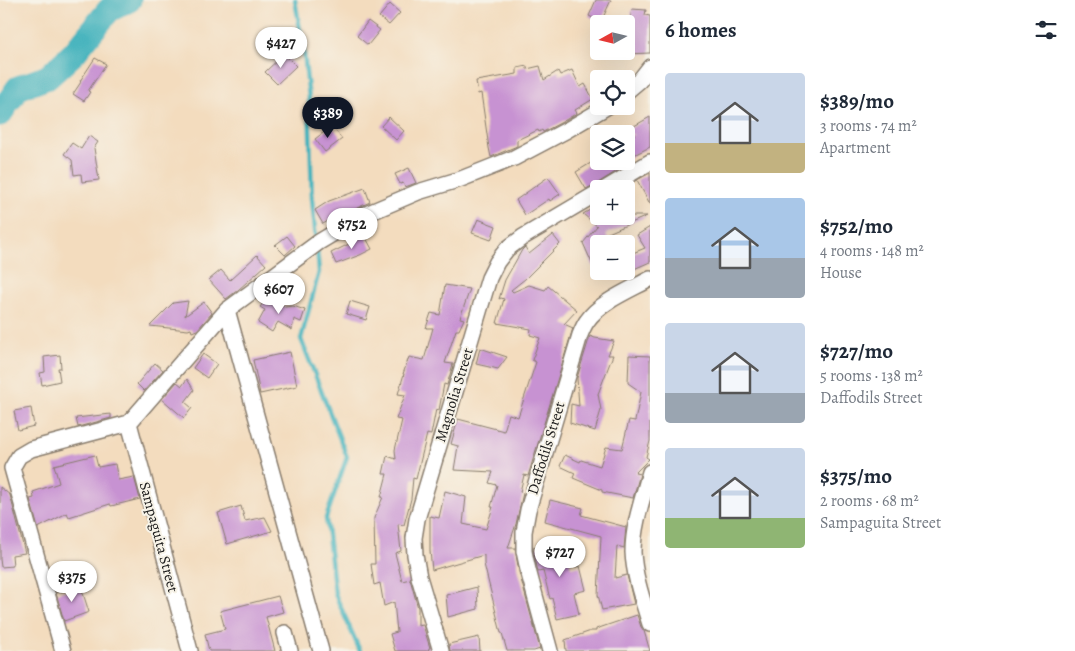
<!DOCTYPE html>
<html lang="en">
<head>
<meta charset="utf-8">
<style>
  :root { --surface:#fff; --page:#f2f2f3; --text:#1f2937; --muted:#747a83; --accent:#111827 }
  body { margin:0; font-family:Alegreya,serif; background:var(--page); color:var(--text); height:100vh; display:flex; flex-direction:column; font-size:19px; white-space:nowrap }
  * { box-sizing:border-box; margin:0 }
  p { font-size:16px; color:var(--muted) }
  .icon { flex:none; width:28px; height:28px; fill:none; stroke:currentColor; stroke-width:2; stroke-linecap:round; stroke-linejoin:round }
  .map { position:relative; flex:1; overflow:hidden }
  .sheet { display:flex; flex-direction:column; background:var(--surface); width:425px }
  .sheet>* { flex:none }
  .needle { width:32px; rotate:262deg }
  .buttons { position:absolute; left:590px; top:15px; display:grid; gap:10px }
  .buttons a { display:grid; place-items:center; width:45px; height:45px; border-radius:5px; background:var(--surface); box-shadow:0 5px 20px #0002; font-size:25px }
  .price { position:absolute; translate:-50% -42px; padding:0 11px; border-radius:18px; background:#fff; color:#222; font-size:16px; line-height:32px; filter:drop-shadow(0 1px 2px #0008) }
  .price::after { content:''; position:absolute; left:50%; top:30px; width:15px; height:11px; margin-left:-8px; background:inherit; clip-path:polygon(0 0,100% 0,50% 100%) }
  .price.active { background:var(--accent); color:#fff }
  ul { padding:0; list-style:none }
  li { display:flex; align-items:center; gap:15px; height:125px; padding:0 15px }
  li span { display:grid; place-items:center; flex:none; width:140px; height:100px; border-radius:5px; color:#555 }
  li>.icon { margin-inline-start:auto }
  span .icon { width:60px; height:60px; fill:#fffc; stroke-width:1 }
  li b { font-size:21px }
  h2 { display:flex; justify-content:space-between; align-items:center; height:60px; padding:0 15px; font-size:21px }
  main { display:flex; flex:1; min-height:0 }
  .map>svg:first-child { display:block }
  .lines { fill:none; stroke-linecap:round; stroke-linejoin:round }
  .stream { stroke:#44b3bd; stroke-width:4.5 }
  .river { stroke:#44b3bd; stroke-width:25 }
  .building { fill:#c792d2 }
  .minor-casing { stroke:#887c6d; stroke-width:18 }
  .minor { stroke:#fff; stroke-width:15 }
  .labels { text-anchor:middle; stroke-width:4; stroke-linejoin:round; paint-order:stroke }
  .street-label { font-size:15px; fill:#1c1c1c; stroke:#f7f3e8 }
</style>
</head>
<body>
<main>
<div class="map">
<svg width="650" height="651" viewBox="0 0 650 651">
  <rect width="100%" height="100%" fill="#f7f3e8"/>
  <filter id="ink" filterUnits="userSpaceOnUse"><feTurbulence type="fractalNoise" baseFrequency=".02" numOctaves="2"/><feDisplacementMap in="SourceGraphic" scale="10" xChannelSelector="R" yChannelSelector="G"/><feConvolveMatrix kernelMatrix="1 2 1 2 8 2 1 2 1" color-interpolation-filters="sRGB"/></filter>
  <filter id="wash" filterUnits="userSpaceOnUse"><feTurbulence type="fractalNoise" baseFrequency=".0096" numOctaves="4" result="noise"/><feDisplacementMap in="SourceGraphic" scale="20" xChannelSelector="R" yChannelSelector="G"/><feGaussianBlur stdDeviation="1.12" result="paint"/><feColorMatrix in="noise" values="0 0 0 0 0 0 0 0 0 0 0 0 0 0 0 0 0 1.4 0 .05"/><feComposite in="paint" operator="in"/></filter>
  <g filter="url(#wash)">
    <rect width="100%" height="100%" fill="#f3dcbe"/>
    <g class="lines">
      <path class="stream" d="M295,0L304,52L309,99L312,199L316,240
        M317,248L319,272L301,339L347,457L326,518L335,594L360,651"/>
      <path class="river" d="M0,114L18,88L48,77L74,53L109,10L129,0"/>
    </g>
    <g id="blocks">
      <path class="building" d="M596,0H611L601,22L589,16Z
        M390,4L400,13L389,25L379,17Z
        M632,9L646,10L645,15L650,16V53L626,54V27H629Z
        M368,21L380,30L368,45L357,36Z
        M284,54L296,66L277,84L265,72Z
        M95,58L106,64L88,91L90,92L84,101L73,94L81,82L80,81Z
        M527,66V69L540,66L544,80L558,71L560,75L572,70L580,87L585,84L593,99L575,110L577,113L562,122L543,132L542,130L539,132L538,130L517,140V146L491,157L489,148L481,93L478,94L476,81L517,74V68Z
        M389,117L404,131L396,140L381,126Z
        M650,117V147L626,159V138L635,134H620Z
        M332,126L342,139L325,152L315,139Z
        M89,136L98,142L94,148L99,180L82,182L81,174L74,175L72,160L64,154L72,143L81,149Z
        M594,161H612L617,171L598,183L586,189L576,172Z
        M409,168L416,183L405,187L403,183L400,184L395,174Z
        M650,173V204L637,180Z
        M548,177L560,194L550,201L549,199L525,215L516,200Z
        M365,188L370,202L359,207L343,216L342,213L323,224L315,210L329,201Z
        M595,207L599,216H647L606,234L610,244H599V279L583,243L597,226L583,214Z
        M478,219L496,226L491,240L472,233Z
        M650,227V262L634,269L628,255L645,248L637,235Z
        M553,235L560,244L525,279L511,290L513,292L529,285L545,290L548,286L577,310L564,324L573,328L528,476L524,475L520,492L523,493L516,524L508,548H515L519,572L540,649L534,651H507L502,633H501L484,564V555L432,570L430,551V516L439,518L445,491L466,497L463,524L486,529L493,507H491L497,485L489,483L493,472L454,470L458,446L451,444L458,419L504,431L509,414L518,417L536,362L532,360L540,338L530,335L531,329L497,323L504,299L501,298L499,299L505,280L522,250L525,247L529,254Z
        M287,236L295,246L285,255L275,245Z
        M365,236L372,249L360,255L336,264L331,253Z
        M257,255L266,265L238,290L226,299L209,280L221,270L230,280Z
        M445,285L470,289L460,318L464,319L459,330H456L445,363L453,364L447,385L444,384L439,410L436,409L431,435L427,434L416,479L413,478L411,499L404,525L398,524L401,551L395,553L402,581L410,579L418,608V626L423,625L430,648L428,649L429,651H395L390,634L397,632L394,602L384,606L380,583L374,585L371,564H375L374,518L383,497H381L387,474H383L387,456L396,459L395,450L402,420L396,419L405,395L398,394L404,374H403L409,357L424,360L433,328H426L431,313L440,315Z
        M269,296L285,307L293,306L305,310L301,322L294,319L292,330L278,322L272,332L258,323L265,310L260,307Z
        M188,301L185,316L204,302L212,313L197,330L192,332L191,329L188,330L150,326L173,303Z
        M350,301L370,307L366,320L346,314Z
        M590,336L595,338L614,341L608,355H613L598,394L601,410L595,431L570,423L571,404L579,406L577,378Z
        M480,348L507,357L498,369L476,364Z
        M290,352L297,386L260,394L253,360Z
        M203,354L217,364L207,378L193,368Z
        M60,355L61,368H58L60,381L42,385L40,373L45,372L44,357Z
        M629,355L650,356V441L646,457L649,459L635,473L640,474L633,498L602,492V490L573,478L575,473L560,466L565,455L580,462L581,460L600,466L606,447L622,449L629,420L635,421L641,392L628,383Z
        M155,363L163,370L144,391L137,384Z
        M187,379L194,390L185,402L192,408L184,418L162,399L177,382L182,386Z
        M31,408L34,426L18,430L14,411Z
        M111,414V418L78,427L76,418Z
        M95,455L98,467L115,464L118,480L134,477L140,499L111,506L110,504L69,517L67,513L38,528L30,499L34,498L33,492L59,483L54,465Z
        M0,487L10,495L25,553L12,555L13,566L1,567L0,559Z
        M550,500L583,508L581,515L626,527L624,548L617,546L615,578L627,575L634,604L602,610L598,595L601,536L545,521Z
        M241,506L245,521L265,517L272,531L227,544L218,513Z
        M566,542L571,568L580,566L586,590L574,593L579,614L557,619L552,598L550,599L543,571L538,572L533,548Z
        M81,587L89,612L64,621L56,593Z
        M477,587L478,609L448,617L446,595Z
        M278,596L283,612L266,617L275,651H209L205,634L225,629L220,611Z
        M637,615L641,627L644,631L650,651H566L565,640L591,631H596V629Z
        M479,637L480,651H450L449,644Z"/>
    </g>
  </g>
  <g filter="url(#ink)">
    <use href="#blocks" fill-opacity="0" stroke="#887c6d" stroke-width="1"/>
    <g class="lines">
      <defs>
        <path id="minor" d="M626,92L639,81L650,67
          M605,189L650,162
          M227,310L321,651
          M129,423L190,651
          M650,472C643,498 633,525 633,552C634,576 643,601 650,624
          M285,633L290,651
          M63,651L12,468L19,456L31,449L129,423L227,310L319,242L364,215L418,192L461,179L514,158L567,130L608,106
          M441,651L419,577L415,555L414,538L417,519L489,278L497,262L507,249L523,237L599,192
          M550,651L528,570L524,551V532L528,510L580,335C582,330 584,325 587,321C600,302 630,290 650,279"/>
      </defs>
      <use href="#minor" class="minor-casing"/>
      <use href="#minor" class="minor"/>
    </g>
  </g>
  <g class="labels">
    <g class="street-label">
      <text transform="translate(454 395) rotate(-73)" y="5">Magnolia Street</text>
      <text transform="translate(546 448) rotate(-73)" y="5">Daffodils Street</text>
      <text transform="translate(159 537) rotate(75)" y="5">Sampaguita Street</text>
    </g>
  </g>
</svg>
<div class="buttons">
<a><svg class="needle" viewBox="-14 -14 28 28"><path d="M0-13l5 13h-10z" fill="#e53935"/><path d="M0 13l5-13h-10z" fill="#747a83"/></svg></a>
<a><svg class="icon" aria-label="locate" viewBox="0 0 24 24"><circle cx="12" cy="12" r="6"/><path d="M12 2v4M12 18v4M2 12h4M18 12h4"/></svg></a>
<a><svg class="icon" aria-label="layers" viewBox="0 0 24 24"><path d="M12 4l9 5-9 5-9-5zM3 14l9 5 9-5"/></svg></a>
<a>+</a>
<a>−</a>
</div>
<b class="price" style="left:281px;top:69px">$427</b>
<b class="price active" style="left:328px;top:139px">$389</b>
<b class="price" style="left:352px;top:250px">$752</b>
<b class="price" style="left:279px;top:315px">$607</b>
<b class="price" style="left:560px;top:578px">$727</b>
<b class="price" style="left:72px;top:603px">$375</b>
</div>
<section class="sheet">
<h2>6 homes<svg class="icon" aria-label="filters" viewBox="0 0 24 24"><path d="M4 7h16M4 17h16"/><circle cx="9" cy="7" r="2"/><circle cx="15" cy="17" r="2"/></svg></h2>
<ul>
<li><span style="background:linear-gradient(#c9d6e8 70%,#c2b280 0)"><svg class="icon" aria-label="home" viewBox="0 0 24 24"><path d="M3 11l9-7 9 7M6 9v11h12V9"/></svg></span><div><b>$389/mo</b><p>3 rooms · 74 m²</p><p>Apartment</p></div></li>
<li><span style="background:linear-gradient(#a9c7e8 60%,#9aa5b1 0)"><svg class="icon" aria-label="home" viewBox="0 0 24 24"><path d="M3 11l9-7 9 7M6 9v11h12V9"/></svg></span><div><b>$752/mo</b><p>4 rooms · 148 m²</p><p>House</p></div></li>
<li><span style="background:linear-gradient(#c9d6e8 70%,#9aa5b1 0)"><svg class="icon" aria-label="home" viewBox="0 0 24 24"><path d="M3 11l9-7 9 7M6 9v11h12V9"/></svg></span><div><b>$727/mo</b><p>5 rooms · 138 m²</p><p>Daffodils Street</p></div></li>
<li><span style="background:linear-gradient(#c9d6e8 70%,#8fb573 0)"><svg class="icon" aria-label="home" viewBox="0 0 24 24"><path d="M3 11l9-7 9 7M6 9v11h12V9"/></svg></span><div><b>$375/mo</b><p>2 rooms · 68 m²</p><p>Sampaguita Street</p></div></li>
</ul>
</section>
</main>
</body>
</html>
